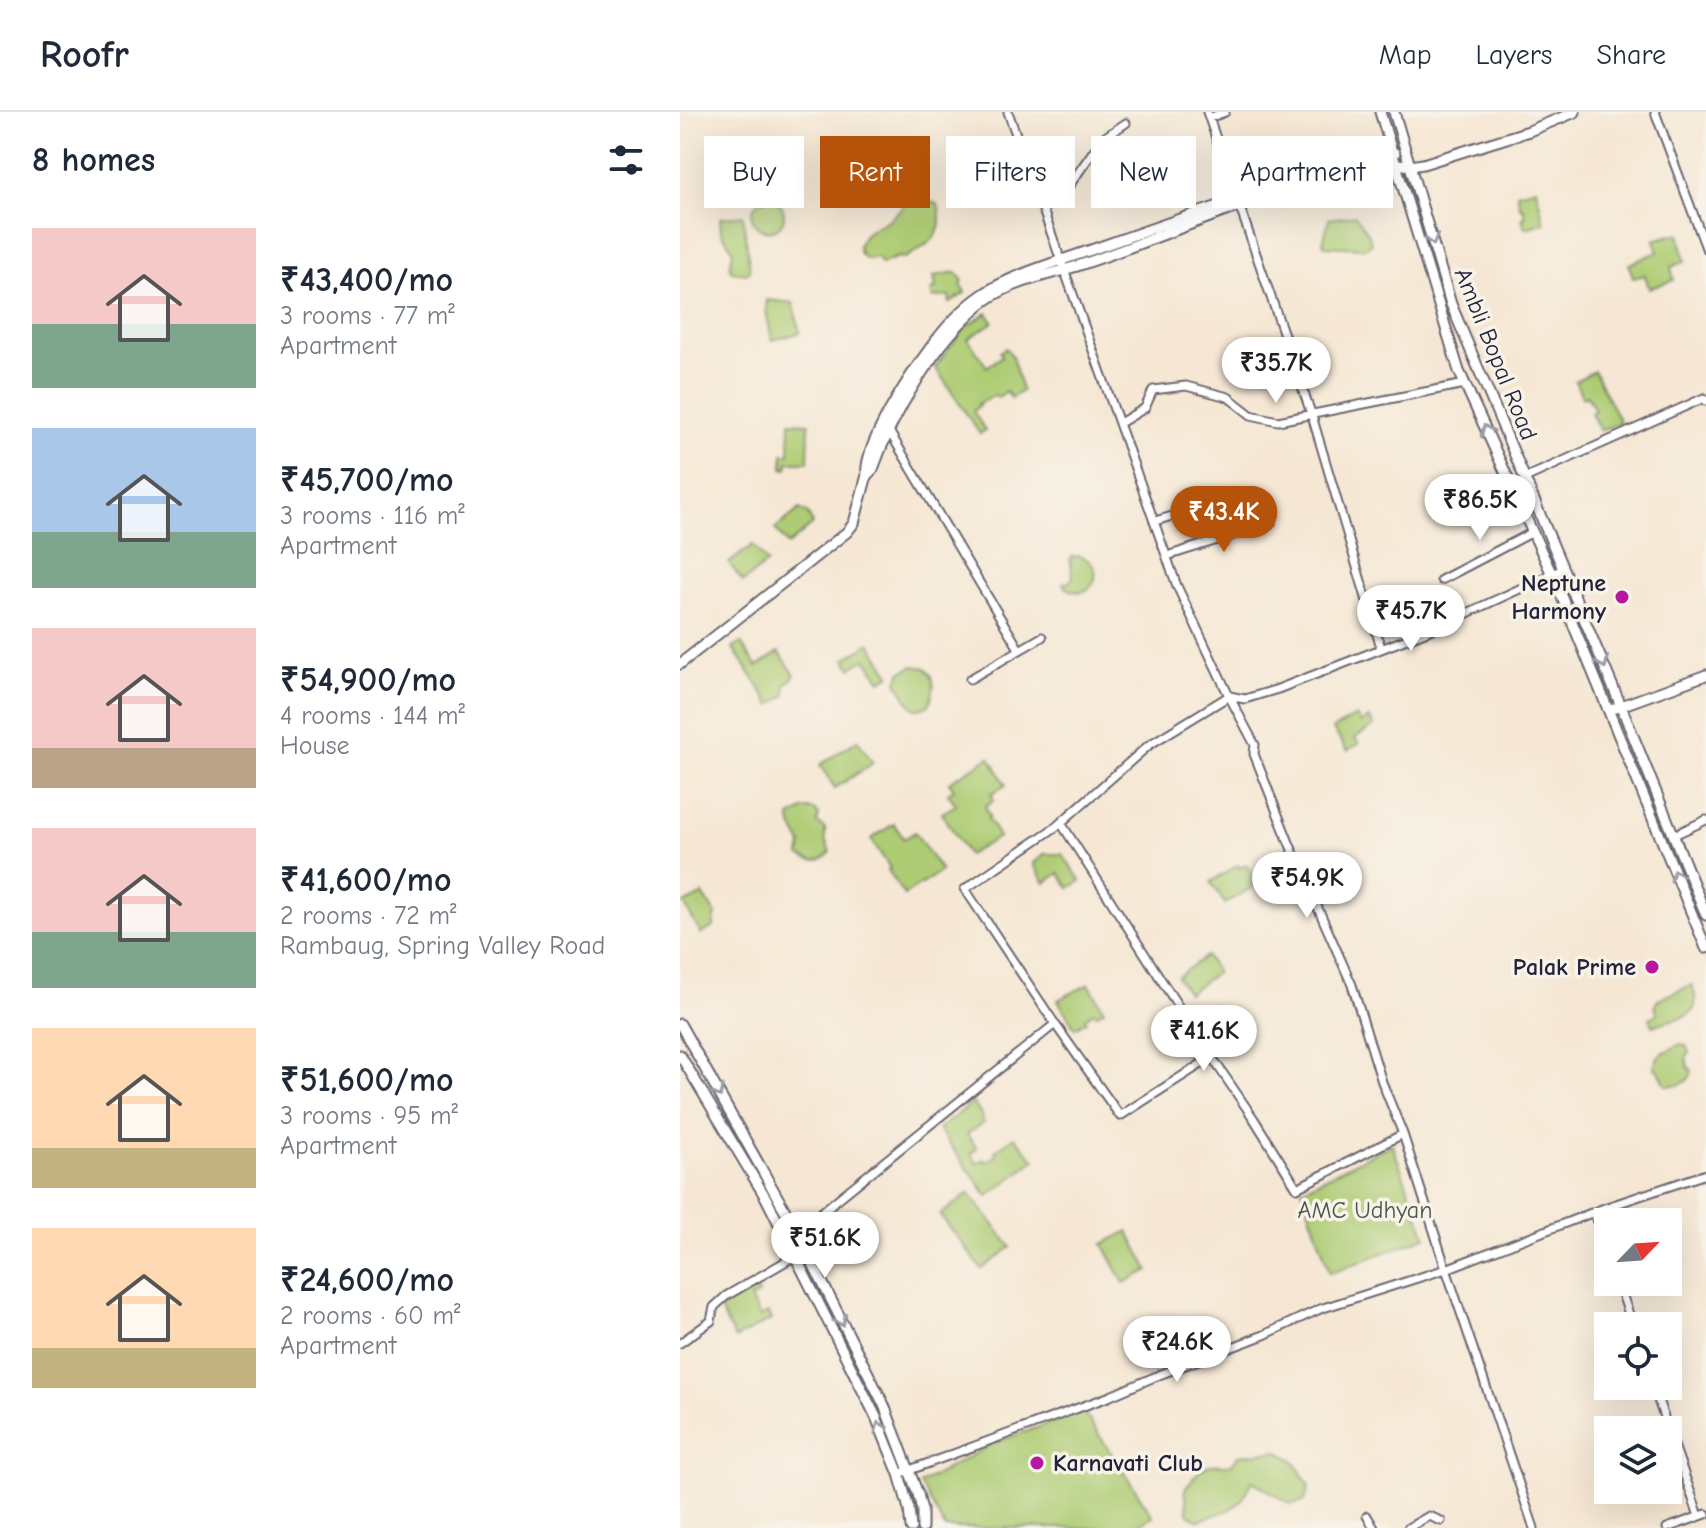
<!DOCTYPE html>
<html lang="en">
<head>
<meta charset="utf-8">
<style>
  :root { --surface:#fff; --page:#f2f2f3; --text:#1f2937; --muted:#747a83; --line:#e0e1e3; --accent:#b45309 }
  body { margin:0; font-family:"Comic Neue",sans-serif; background:var(--page); color:var(--text); height:100vh; display:flex; flex-direction:column; font-size:30px; white-space:nowrap }
  * { box-sizing:border-box; margin:0 }
  p { font-size:26px; color:var(--muted) }
  .icon { flex:none; width:44px; height:44px; fill:none; stroke:currentColor; stroke-width:2; stroke-linecap:round; stroke-linejoin:round }
  .map { position:relative; flex:1; overflow:hidden }
  .drawer { display:flex; flex-direction:column; background:var(--surface); width:680px }
  .drawer>* { flex:none }
  .top-card { position:absolute; left:24px; top:24px; width:760px; height:72px; display:flex; gap:16px }
  .needle { width:52px; rotate:65deg }
  .controls { position:absolute; left:914px; top:1096px; display:grid; gap:16px }
  .controls a { display:grid; place-items:center; width:88px; height:88px; border-radius:0px; background:var(--surface); box-shadow:0 8px 32px #0002; font-size:40px }
  .price { position:absolute; translate:-50% -68px; padding:0 18px; border-radius:28px; background:#fff; color:#222; font-size:26px; line-height:52px; filter:drop-shadow(0 2px 4px #0008) }
  .price::after { content:''; position:absolute; left:50%; top:48px; width:24px; height:18px; margin-left:-12px; background:inherit; clip-path:polygon(0 0,100% 0,50% 100%) }
  .price.current { background:var(--accent); color:#fff }
  ul { padding:0; list-style:none }
  li { display:flex; align-items:center; gap:24px; height:200px; padding:0 32px }
  li span { display:grid; place-items:center; flex:none; width:224px; height:160px; border-radius:0px; color:#555 }
  li>.icon { margin-inline-start:auto }
  span .icon { width:96px; height:96px; fill:#fffc; stroke-width:1 }
  li b { font-size:34px }
  h2 { display:flex; justify-content:space-between; align-items:center; height:96px; padding:0 32px; font-size:34px }
  .chip { padding:0 28px; border-radius:0px; background:var(--surface); box-shadow:0 8px 32px #0002; font-size:28px; line-height:72px }
  .chip.current { background:var(--accent); color:#fff }
  header { display:flex; align-items:center; gap:48px; box-sizing:border-box; height:112px; padding:0 40px; background:var(--surface); border-bottom:2px solid var(--line) }
  header strong { font-size:38px }
  nav { display:flex; gap:44px; margin-inline-start:auto; font-size:28px }
  main { display:flex; flex:1; min-height:0 }
  .map>svg:first-child { display:block }
  .green { fill:#aecc73; stroke:#687757; stroke-width:2 }
  .lines { fill:none; stroke-linecap:round; stroke-linejoin:round }
  .minor-casing { stroke:#6c6771; stroke-width:11 }
  .tertiary-casing { stroke:#6c6771; stroke-width:13 }
  .minor { stroke:#fff; stroke-width:7 }
  .tertiary { stroke:#fff; stroke-width:9 }
  .oneway { stroke:#9c9ca7 }
  .poi-dot { fill:#b5179e; stroke:#f7f3e8; stroke-width:3 }
  .labels { text-anchor:middle; stroke-width:7; stroke-linejoin:round; paint-order:stroke }
  .street-label { font-size:24px; fill:#22223b; stroke:#f7f3e8 }
  .poi-label { font-size:24px; font-weight:bold; fill:#22223b; stroke:#f7f3e8; text-anchor:end }
  .park-label { font-size:24px; fill:#4c554c; stroke:#f7f3e8 }
</style>
</head>
<body>
<header>
<strong>Roofr</strong>
<nav><a>Map</a><a>Layers</a><a>Share</a></nav>
</header>
<main>
<section class="drawer">
<h2>8 homes<svg class="icon" aria-label="filters" viewBox="0 0 24 24"><path d="M4 7h16M4 17h16"/><circle cx="9" cy="7" r="2"/><circle cx="15" cy="17" r="2"/></svg></h2>
<ul>
<li><span style="background:linear-gradient(#f6c9c9 60%,#7fa58c 0)"><svg class="icon" aria-label="home" viewBox="0 0 24 24"><path d="M3 11l9-7 9 7M6 9v11h12V9"/></svg></span><div><b>₹43,400/mo</b><p>3 rooms · 77 m²</p><p>Apartment</p></div></li>
<li><span style="background:linear-gradient(#a9c7e8 65%,#7fa58c 0)"><svg class="icon" aria-label="home" viewBox="0 0 24 24"><path d="M3 11l9-7 9 7M6 9v11h12V9"/></svg></span><div><b>₹45,700/mo</b><p>3 rooms · 116 m²</p><p>Apartment</p></div></li>
<li><span style="background:linear-gradient(#f6c9c9 75%,#b9a48a 0)"><svg class="icon" aria-label="home" viewBox="0 0 24 24"><path d="M3 11l9-7 9 7M6 9v11h12V9"/></svg></span><div><b>₹54,900/mo</b><p>4 rooms · 144 m²</p><p>House</p></div></li>
<li><span style="background:linear-gradient(#f6c9c9 65%,#7fa58c 0)"><svg class="icon" aria-label="home" viewBox="0 0 24 24"><path d="M3 11l9-7 9 7M6 9v11h12V9"/></svg></span><div><b>₹41,600/mo</b><p>2 rooms · 72 m²</p><p>Rambaug, Spring Valley Road</p></div></li>
<li><span style="background:linear-gradient(#ffd9b3 75%,#c2b280 0)"><svg class="icon" aria-label="home" viewBox="0 0 24 24"><path d="M3 11l9-7 9 7M6 9v11h12V9"/></svg></span><div><b>₹51,600/mo</b><p>3 rooms · 95 m²</p><p>Apartment</p></div></li>
<li><span style="background:linear-gradient(#ffd9b3 75%,#c2b280 0)"><svg class="icon" aria-label="home" viewBox="0 0 24 24"><path d="M3 11l9-7 9 7M6 9v11h12V9"/></svg></span><div><b>₹24,600/mo</b><p>2 rooms · 60 m²</p><p>Apartment</p></div></li>
</ul>
</section>
<div class="map">
<svg width="1026" height="1416" viewBox="0 0 1026 1416">
  <rect width="100%" height="100%" fill="#f7f3e8"/>
  <filter id="ink" filterUnits="userSpaceOnUse"><feTurbulence type="fractalNoise" baseFrequency=".0125" numOctaves="2"/><feDisplacementMap in="SourceGraphic" scale="16" xChannelSelector="R" yChannelSelector="G"/><feConvolveMatrix kernelMatrix="1 2 1 2 8 2 1 2 1" color-interpolation-filters="sRGB"/></filter>
  <filter id="wash" filterUnits="userSpaceOnUse"><feTurbulence type="fractalNoise" baseFrequency=".006" numOctaves="4" result="noise"/><feDisplacementMap in="SourceGraphic" scale="32" xChannelSelector="R" yChannelSelector="G"/><feGaussianBlur stdDeviation="1.8" result="paint"/><feColorMatrix in="noise" values="0 0 0 0 0 0 0 0 0 0 0 0 0 0 0 0 0 1.4 0 .05"/><feComposite in="paint" operator="in"/></filter>
  <g filter="url(#wash)">
    <rect width="100%" height="100%" fill="#f6e7d4"/>
    <path class="green" d="M856,76L864,111L845,116L842,106L845,105L843,95H840L837,81Z
      M233,85L258,92C266,125 251,130 225,146L218,145L201,152L197,145L186,147L180,142L178,134C187,116 192,118 208,108C217,102 224,92 233,85Z
      M72 103a16 16 0 1 1 32 0a16 16 0 1 1-32 0Z
      M63,103L70,159L66,162L52,159L50,155L53,138L41,120L40,106Z
      M675,103L689,123L691,132L684,136L646,134L643,131L649,107Z
      M999,121L1005,149L991,155L994,168L969,176L965,163L953,166L949,152L978,140L974,128Z
      M276,160L283,169L281,172L285,181L270,191L269,184L253,186L251,178L256,177L254,164Z
      M87,188L113,191L120,221L92,228L86,198Z
      M307,201L313,210L288,227L307,255L322,244L320,240L326,236L332,244L342,279L331,286L326,279L318,286L315,283L298,292L299,294L293,299L305,318L300,322L255,255L285,216Z
      M914,259L940,310L920,319L911,301L915,298L907,283L902,285L895,269Z
      M110,310L129,311L128,350H108L107,357L103,356V342H109Z
      M120,397L128,402L133,412L108,433L95,417Z
      M73,433L87,451L63,470L49,451Z
      M399,444C431,453 411,495 384,474L383,471L389,470L393,465L390,448L392,445Z
      M61,531L77,555L99,540L115,563L105,574L106,583L91,593L53,536Z
      M190,531L210,563L201,569L186,547L171,556L165,547Z
      M233,554L246,556C257,567 254,580 249,593C245,595 241,598 236,597C230,594 220,576 217,569L221,560Z
      M676,604L681,611L689,606L694,614L675,626L679,632L667,639L653,617Z
      M178,628L193,651L155,676L140,653Z
      M310,645L326,673L311,682L314,688L305,694L310,704L308,706L319,725L288,743L262,701L276,693L268,681L274,677L269,670Z
      M125,697L134,698L139,703L137,711L145,716V727L150,741C140,751 131,751 120,744L122,732L113,716L110,705Z
      M214,712L224,727L235,720L261,759L224,783L208,758L210,756L191,727Z
      M364,742H382L401,769L389,776L379,761L365,771L353,752Z
      M566,752L575,767L571,770L574,774L545,792L531,770L558,753L560,756Z
      M23,782L36,803L34,808V815L21,822L4,792Z
      M526,844L537,860L508,881L497,865Z
      M409,872L424,898L417,902L414,900L405,906L406,909L395,916L378,888Z
      M1012,873C1026,911 996,903 973,914L970,906L977,902L975,893L978,887Z
      M1000,932L1006,933L1009,941L1006,946L1009,957L1012,959C1009,972 998,975 986,973L979,959L974,956C977,939 988,940 1000,932Z
      M293,991L303,1005L301,1006L304,1011L287,1022L297,1037L291,1041L297,1051L304,1047L306,1050L317,1043L315,1039L334,1025L355,1048L308,1084L258,1017Z
      M712,1032L746,1125L650,1161L622,1077Z
      M289,1081L331,1135L302,1157L260,1103Z
      M448,1119L469,1158L444,1171L423,1132Z
      M76,1177L79,1182L70,1187L80,1205L88,1201L91,1208L55,1227L39,1196Z
      M403,1299L473,1404L452,1416H265L240,1372L314,1331Z
      M598,1339L613,1348L629,1373L625,1389L610,1392L572,1369C569,1375 566,1383 562,1388C551,1401 532,1402 518,1409L508,1401L505,1376C512,1368 520,1355 531,1353C538,1352 544,1354 552,1352L558,1343Z"/>
  </g>
  <g filter="url(#ink)">
    <g class="lines">
      <defs>
        <path id="minor" d="M328,0L497,474L549,584L575,633L574,642L610,733L672,873L702,970L723,1022L766,1157L854,1416
          M527,0L632,304L701,536
          M975,0L1026,136
          M529,6L545,0
          M545,48L579,35
          M361,94L384,81L417,34L425,25L446,11
          M440,311L465,296L473,278L506,274L548,285L571,303L598,309L785,272
          M209,319L339,537
          M845,366L1024,286L1026,289
          M798,396L832,376
          M475,409L575,380
          M487,444L591,411
          M761,468L853,420
          M290,567L362,525
          M381,711L512,916L574,1007L617,1076L723,1022
          M994,723L1026,708
          M375,912L440,1004L532,945
          M914,1100L928,1141
          M117,1120L375,912L285,777L377,714L469,633L549,584L565,587L598,577L755,516L883,457
          M938,1170L953,1214
          M0,1231L31,1209L34,1195L46,1184L115,1144
          M973,1274L1019,1404
          M219,1362L428,1285L479,1263L584,1223L640,1197L766,1157L927,1095L1026,1062
          M687,1404L694,1416
          M728,1416L749,1404L761,1409
          M987,1416L1026,1402"/>
        <path id="tertiary" d="M700,0L779,259L879,478L1026,836
          M714,0L771,192L941,594L1026,803
          M187,363C182,335 233,259 251,235C265,216 283,196 302,183C328,164 383,148 414,137C487,111 559,86 633,64C656,57 694,42 715,41
          M0,552L167,420L174,411L187,363L193,357C212,302 256,229 301,192C328,170 366,164 397,154C451,136 503,114 557,95C608,78 662,66 714,51L730,54L743,52L849,19L895,0
          M935,596L1026,563
          M0,912L117,1120L204,1293L238,1382L242,1398V1416
          M0,943L86,1086L196,1305L219,1362L229,1397L231,1416"/>
      </defs>
      <use href="#minor" class="minor-casing"/>
      <use href="#tertiary" class="tertiary-casing"/>
      <use href="#minor" class="minor"/>
      <use href="#tertiary" class="tertiary"/>
    </g>
    <defs><path id="oneway-chevron" d="M-2-3.5L2.5 0L-2 3.5" fill="none" stroke-width="1.6" stroke-linecap="round" stroke-linejoin="round" transform="scale(2)"/></defs>
    <g class="oneway">
      <use href="#oneway-chevron" transform="translate(752 128) rotate(73)"/>
      <use href="#oneway-chevron" transform="translate(806 318) rotate(-114)"/>
      <use href="#oneway-chevron" transform="translate(923 551) rotate(67)"/>
      <use href="#oneway-chevron" transform="translate(996 763) rotate(-112)"/>
      <use href="#oneway-chevron" transform="translate(38 980) rotate(61)"/>
      <use href="#oneway-chevron" transform="translate(161 1209) rotate(64)"/>
      <use href="#oneway-chevron" transform="translate(200 1315) rotate(-113)"/>
    </g>
  </g>
  <g class="poi-dot">
    <circle cx="942" cy="485" r="8"/>
    <circle cx="972" cy="855" r="8"/>
    <circle cx="357" cy="1351" r="8"/>
  </g>
  <g class="labels">
    <g class="street-label">
      <text transform="translate(816 242) rotate(68)" y="8">Ambli Bopal Road</text>
    </g>
    <g class="poi-label">
      <text x="926" y="479">Neptune<tspan x="926" dy="28">Harmony</tspan></text>
      <text x="956" y="863">Palak Prime</text>
      <text x="373" y="1359" text-anchor="start">Karnavati Club</text>
    </g>
    <g class="park-label">
      <text x="685" y="1106">AMC Udhyan</text>
    </g>
  </g>
</svg>
<div class="controls">
<a><svg class="needle" viewBox="-14 -14 28 28"><path d="M0-13l5 13h-10z" fill="#e53935"/><path d="M0 13l5-13h-10z" fill="#747a83"/></svg></a>
<a><svg class="icon" aria-label="locate" viewBox="0 0 24 24"><circle cx="12" cy="12" r="6"/><path d="M12 2v4M12 18v4M2 12h4M18 12h4"/></svg></a>
<a><svg class="icon" aria-label="layers" viewBox="0 0 24 24"><path d="M12 4l9 5-9 5-9-5zM3 14l9 5 9-5"/></svg></a>
</div>
<b class="price" style="left:596px;top:293px">₹35.7K</b>
<b class="price" style="left:800px;top:430px">₹86.5K</b>
<b class="price current" style="left:544px;top:442px">₹43.4K</b>
<b class="price" style="left:731px;top:541px">₹45.7K</b>
<b class="price" style="left:627px;top:808px">₹54.9K</b>
<b class="price" style="left:524px;top:961px">₹41.6K</b>
<b class="price" style="left:145px;top:1168px">₹51.6K</b>
<b class="price" style="left:497px;top:1272px">₹24.6K</b>
<div class="top-card">
<a class="chip">Buy</a>
<a class="chip current">Rent</a>
<a class="chip">Filters</a>
<a class="chip">New</a>
<a class="chip">Apartment</a>
</div>
</div>
</main>
</body>
</html>
